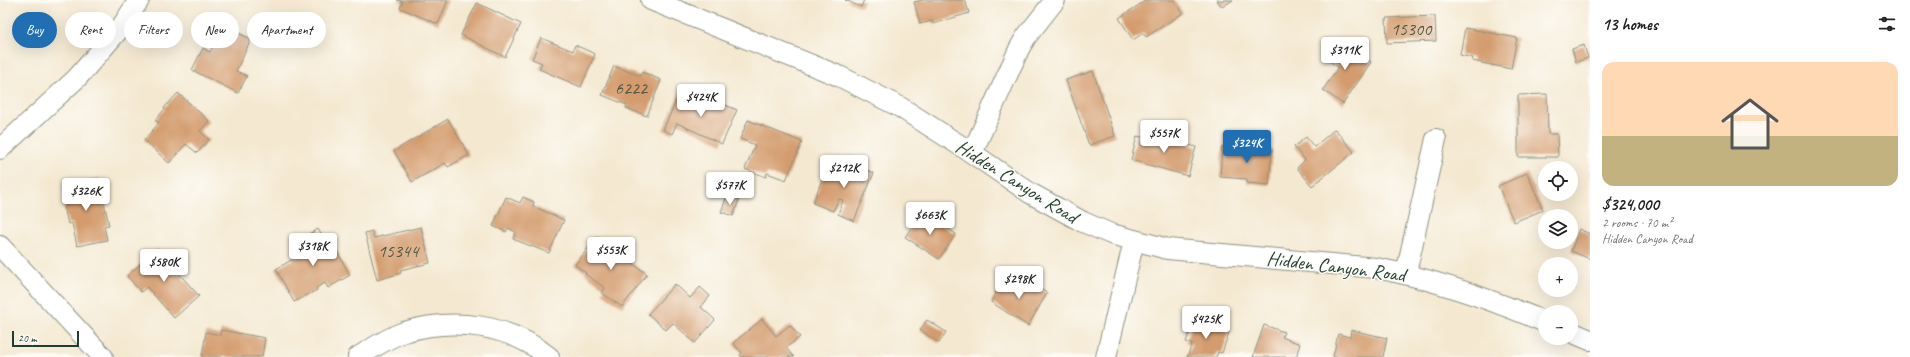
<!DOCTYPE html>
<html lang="en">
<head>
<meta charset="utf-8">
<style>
  :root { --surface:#fff; --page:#f2f2f2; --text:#222; --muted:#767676; --line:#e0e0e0; --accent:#1f6fb2 }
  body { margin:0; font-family:Caveat,sans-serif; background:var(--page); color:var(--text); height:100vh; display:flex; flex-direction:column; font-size:15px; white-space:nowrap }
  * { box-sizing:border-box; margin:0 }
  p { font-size:13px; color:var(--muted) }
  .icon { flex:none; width:22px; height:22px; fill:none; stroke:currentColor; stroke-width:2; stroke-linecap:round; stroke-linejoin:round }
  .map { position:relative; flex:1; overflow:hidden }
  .side { display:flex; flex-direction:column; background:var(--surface); width:320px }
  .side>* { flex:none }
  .guide { position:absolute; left:12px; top:12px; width:380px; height:36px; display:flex; gap:8px }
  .controls { position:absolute; left:1538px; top:161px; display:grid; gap:8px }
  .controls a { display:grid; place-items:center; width:40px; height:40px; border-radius:50%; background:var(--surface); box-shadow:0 4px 16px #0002; font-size:20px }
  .scale { position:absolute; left:12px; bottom:10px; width:67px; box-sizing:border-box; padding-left:4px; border:2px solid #1f3d34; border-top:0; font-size:11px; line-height:14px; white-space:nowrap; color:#1f3d34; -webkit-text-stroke:3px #fdfcf7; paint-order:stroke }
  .price { position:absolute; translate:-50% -34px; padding:0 9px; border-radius:4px; background:#fff; color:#222; font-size:13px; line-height:26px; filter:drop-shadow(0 1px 2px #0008) }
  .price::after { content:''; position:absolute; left:50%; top:24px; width:12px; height:9px; margin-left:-6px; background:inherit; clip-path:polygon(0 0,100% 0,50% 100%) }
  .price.on { background:var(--accent); color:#fff }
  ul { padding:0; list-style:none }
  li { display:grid; align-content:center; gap:8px; height:212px; padding:0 12px }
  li+li { border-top:1px solid var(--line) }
  li span { display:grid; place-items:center; height:124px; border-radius:12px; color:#555 }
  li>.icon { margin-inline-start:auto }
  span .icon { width:72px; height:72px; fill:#fffc; stroke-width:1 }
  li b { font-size:17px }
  h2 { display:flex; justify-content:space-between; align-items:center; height:48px; padding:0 12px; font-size:17px }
  .pill { padding:0 14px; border-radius:18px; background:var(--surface); box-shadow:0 4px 16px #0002; font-size:14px; line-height:36px }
  .pill.on { background:var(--accent); color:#fff }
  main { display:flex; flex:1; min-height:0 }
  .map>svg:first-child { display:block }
  .building { fill:#d49c6e }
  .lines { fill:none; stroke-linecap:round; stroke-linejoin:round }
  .street-casing { stroke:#8a9282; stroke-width:22 }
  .street { stroke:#fff; stroke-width:20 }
  .labels { text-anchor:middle; stroke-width:3; stroke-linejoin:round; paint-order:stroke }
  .number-label { font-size:18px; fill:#4c5542 }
  .street-label { font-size:20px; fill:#1f3d34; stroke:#fdfcf7 }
</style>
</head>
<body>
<main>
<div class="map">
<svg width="1590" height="357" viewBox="0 0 1590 357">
  <rect width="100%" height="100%" fill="#fdfcf7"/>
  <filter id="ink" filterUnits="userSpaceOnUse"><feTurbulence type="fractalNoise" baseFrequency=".025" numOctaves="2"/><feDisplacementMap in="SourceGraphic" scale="8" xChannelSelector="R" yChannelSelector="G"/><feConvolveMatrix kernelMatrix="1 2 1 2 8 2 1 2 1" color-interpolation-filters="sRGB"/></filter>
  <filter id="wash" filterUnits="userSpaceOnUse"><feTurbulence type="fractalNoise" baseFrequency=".012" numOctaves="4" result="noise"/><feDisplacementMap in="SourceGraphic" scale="16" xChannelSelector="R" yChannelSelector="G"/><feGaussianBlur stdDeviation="0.9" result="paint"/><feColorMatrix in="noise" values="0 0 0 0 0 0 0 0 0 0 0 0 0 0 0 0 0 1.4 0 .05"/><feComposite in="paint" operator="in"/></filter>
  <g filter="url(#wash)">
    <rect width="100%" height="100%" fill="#f4e8d0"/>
    <g id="blocks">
      <path class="building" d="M397,0H448L438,24L400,8L403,2Z
        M845,0H864L861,7Z
        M923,0H965L969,13L933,24L932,21L920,24L914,2Z
        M1144,0H1174L1183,13L1146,37L1143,33L1133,40L1119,18L1145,1Z
        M1217,0H1233L1222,7Z
        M477,3L521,24L505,57L461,35Z
        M1435,16L1436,41L1387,43L1386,18Z
        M223,26L251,39L236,71L247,76L238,93L192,70L203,48L210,52Z
        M1465,28L1517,38L1511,69L1472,61L1473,58L1460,55Z
        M541,38L573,51L575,45L595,54L581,87L539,69L542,63L532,59Z
        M1338,39L1371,62L1343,104L1323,90L1338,67L1325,58Z
        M1584,45L1588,58L1576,62L1572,49Z
        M614,66L640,76L642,72L661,80L647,116L626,108L627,105L602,95Z
        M1093,71L1115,136L1089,145L1066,80Z
        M680,92L713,107L716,101L737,110L722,144L677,123L672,134L663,130Z
        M178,93L209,121L200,131L209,140L197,153L186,144L169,163L144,140L159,123L155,120L165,109L164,108Z
        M1547,94L1548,134H1557L1558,157H1518V95Z
        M448,119L469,155L448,167L445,163L412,182L394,151Z
        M748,120L802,142L786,180L767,173L766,177L745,169L755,145L740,139Z
        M1335,129L1354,152L1312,186L1297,168L1305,160L1294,147L1306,137L1314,147Z
        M1137,136L1155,140L1156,136L1196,147L1188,176L1131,160Z
        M1222,147L1272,149L1269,185L1247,183V179L1220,177Z
        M829,161L850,170L853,164L874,173L854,221L838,214L843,200L839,199L833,211L813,203Z
        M1527,173L1543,210L1514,222L1498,186Z
        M99,179L109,225L104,226L107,240L77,246L72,223L68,224L64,207L67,206L63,186Z
        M727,196L739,200L733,216L721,212Z
        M506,197L520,203L523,197L534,202L533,206L564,220L549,253L513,239L516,232L508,228L506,232L493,226Z
        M922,212L956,234L939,259L905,237Z
        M421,227L430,263L400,270L401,273L377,280L365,233L372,231L374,238Z
        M318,229L325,241L330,239L350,275L328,288L325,283L316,288L317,290L294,302L276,269L307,251L300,239Z
        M1579,229L1590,234V259L1571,251Z
        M597,237L647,274L622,307L602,293L605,288L585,274L586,273L575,265Z
        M157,249L199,296L174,318L147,287L141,292L127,276Z
        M1005,276L1024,286L1027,281L1047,293L1028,326L991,302Z
        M675,284L690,298L700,287L710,296L701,307L715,320L695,343L673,323L666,330L648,314Z
        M762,319L776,336L790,325L800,337L786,348L794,357H742L740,355L742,353L733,343Z
        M927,320L946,332L939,343L920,330Z
        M1194,320L1229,332L1222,353L1218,352L1216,357H1187L1192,344L1186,342Z
        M1264,325L1284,332L1282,337L1300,344L1296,357H1253Z
        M221,330L265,338L262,357H202L206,332L220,335Z
        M1351,330L1387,338L1383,357H1333L1338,334L1350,337Z"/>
    </g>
  </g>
  <g filter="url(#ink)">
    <use href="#blocks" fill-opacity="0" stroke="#8a9282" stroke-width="1"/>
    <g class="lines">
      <defs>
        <path id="street" d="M651,0L839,76L900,107L972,153L1030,193L1083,222L1111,234L1168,249L1376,268C1435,279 1490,299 1545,322
          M0,149L77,78L122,26L139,0
          M972,153L1019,49L1026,37L1055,0
          M0,246L103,357
          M1406,273L1436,139
          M1571,332L1590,340
          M358,357C373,348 387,338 404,332C453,317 509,324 549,357
          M1106,357L1134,241"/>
      </defs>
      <use href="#street" class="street-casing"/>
      <use href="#street" class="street"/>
    </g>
  </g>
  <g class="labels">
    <g class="number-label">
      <text x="1411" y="35">15300</text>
      <text x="631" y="94">6222</text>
      <text x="398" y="257">15344</text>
    </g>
    <g class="street-label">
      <text transform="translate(1017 181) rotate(32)" y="7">Hidden Canyon Road</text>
      <text transform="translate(1336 266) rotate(7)" y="7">Hidden Canyon Road</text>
    </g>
  </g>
</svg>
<div class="controls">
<a><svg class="icon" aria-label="locate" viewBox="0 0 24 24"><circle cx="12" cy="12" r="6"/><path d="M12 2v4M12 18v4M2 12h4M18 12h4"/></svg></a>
<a><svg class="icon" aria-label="layers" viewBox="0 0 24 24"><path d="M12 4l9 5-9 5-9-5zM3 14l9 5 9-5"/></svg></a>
<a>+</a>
<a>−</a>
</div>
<div class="scale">20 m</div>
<b class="price" style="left:1345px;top:71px">$311K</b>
<b class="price" style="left:701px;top:118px">$424K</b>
<b class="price" style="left:1164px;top:154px">$557K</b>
<b class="price on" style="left:1247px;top:164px">$324K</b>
<b class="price" style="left:844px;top:189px">$212K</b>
<b class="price" style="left:730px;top:206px">$577K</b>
<b class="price" style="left:86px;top:212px">$326K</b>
<b class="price" style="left:930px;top:236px">$663K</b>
<b class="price" style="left:313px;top:267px">$318K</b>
<b class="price" style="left:611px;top:271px">$553K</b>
<b class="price" style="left:164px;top:283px">$580K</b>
<b class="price" style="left:1019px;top:300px">$298K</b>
<b class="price" style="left:1206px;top:340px">$425K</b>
<div class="guide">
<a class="pill on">Buy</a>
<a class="pill">Rent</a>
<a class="pill">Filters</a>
<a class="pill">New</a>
<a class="pill">Apartment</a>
</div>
</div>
<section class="side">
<h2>13 homes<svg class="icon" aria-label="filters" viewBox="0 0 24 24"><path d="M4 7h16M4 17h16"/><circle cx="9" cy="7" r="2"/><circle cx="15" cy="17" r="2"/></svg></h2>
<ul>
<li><span style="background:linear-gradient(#ffd9b3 60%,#c2b280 0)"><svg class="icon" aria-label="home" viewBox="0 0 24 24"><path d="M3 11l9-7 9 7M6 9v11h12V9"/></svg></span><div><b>$324,000</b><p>2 rooms · 70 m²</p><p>Hidden Canyon Road</p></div></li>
</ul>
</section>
</main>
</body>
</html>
